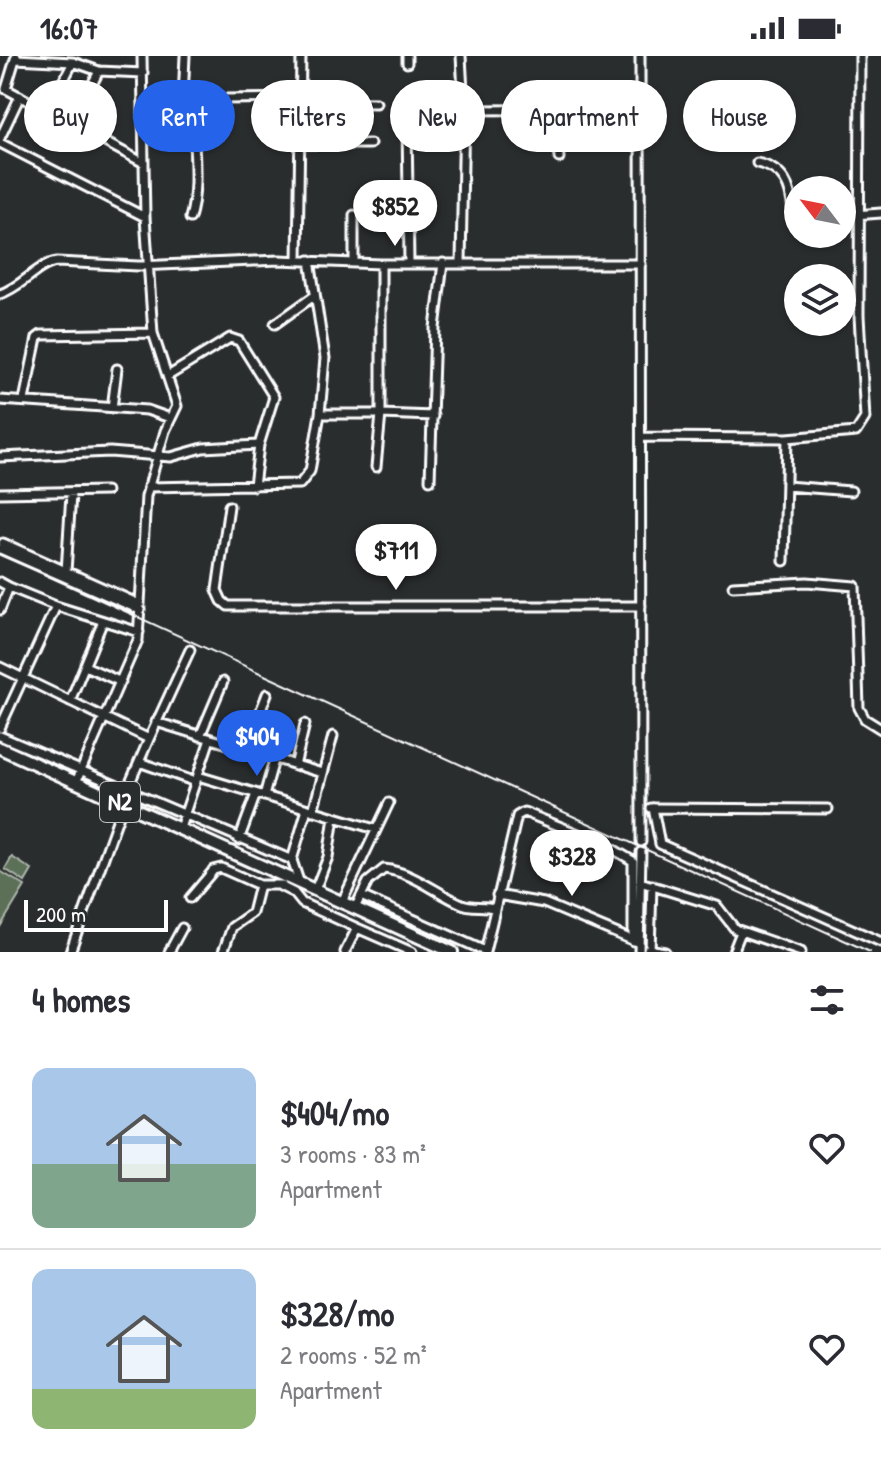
<!DOCTYPE html>
<html lang="en">
<head>
<meta charset="utf-8">
<style>
  :root { --surface:#fff; --page:#f2f2f3; --text:#2b2b33; --muted:#7c7c81; --line:#e1e1e2; --accent:#2563eb }
  body { margin:0; font-family:"Patrick Hand",sans-serif; background:var(--page); color:var(--text); height:100vh; display:flex; flex-direction:column; font-size:30px; white-space:nowrap }
  * { box-sizing:border-box; margin:0 }
  p { font-size:26px; color:var(--muted) }
  .icon { flex:none; width:44px; height:44px; fill:none; stroke:currentColor; stroke-width:2; stroke-linecap:round; stroke-linejoin:round }
  .map { position:relative; height:896px; overflow:hidden }
  .panel { display:flex; flex-direction:column; background:var(--surface); flex:1 }
  .panel>* { flex:none }
  .banner { position:absolute; left:24px; top:24px; width:834px; height:72px; display:flex; gap:16px }
  .needle { width:52px; rotate:302deg }
  .controls { position:absolute; left:784px; top:120px; display:grid; gap:16px }
  .controls a { display:grid; place-items:center; width:72px; height:72px; border-radius:50%; background:var(--surface); box-shadow:0 2px 6px #0004; font-size:40px }
  .scale { position:absolute; left:24px; bottom:20px; width:144px; box-sizing:border-box; padding-left:8px; border:4px solid #fff; border-top:0; font-size:22px; line-height:28px; white-space:nowrap; color:#fff; -webkit-text-stroke:6px #2a2d2e; paint-order:stroke }
  .price { position:absolute; translate:-50% -68px; padding:0 18px; border-radius:28px; background:#fff; color:#222; font-size:26px; line-height:52px; filter:drop-shadow(0 2px 4px #0008) }
  .price::after { content:''; position:absolute; left:50%; top:48px; width:24px; height:18px; margin-left:-12px; background:inherit; clip-path:polygon(0 0,100% 0,50% 100%) }
  .price.current { background:var(--accent); color:#fff }
  ul { padding:0; list-style:none }
  li { display:flex; align-items:center; gap:24px; height:200px; padding:0 32px }
  li+li { border-top:2px solid var(--line) }
  li span { display:grid; place-items:center; flex:none; width:224px; height:160px; border-radius:16px; color:#555 }
  li>.icon { margin-inline-start:auto }
  span .icon { width:96px; height:96px; fill:#fffc; stroke-width:1 }
  li b { font-size:34px }
  h2 { display:flex; justify-content:space-between; align-items:center; height:96px; padding:0 32px; font-size:34px }
  .tag { padding:0 28px; border-radius:36px; background:var(--surface); box-shadow:0 2px 6px #0004; font-size:28px; line-height:72px }
  .tag.current { background:var(--accent); color:#fff }
  .status { display:flex; justify-content:space-between; align-items:center; height:56px; padding:0 40px; background:var(--surface); direction:ltr }
  .status svg { height:22px; fill:currentColor }
  .map>svg:first-child { display:block }
  .green { fill:#5c6f59; stroke:#aeb7ac; stroke-width:2 }
  .lines { fill:none; stroke-linecap:round; stroke-linejoin:round }
  .minor-casing { stroke:#fff; stroke-width:13 }
  .highway-casing { stroke:#fff; stroke-width:16 }
  .minor { stroke:#2a2d2e; stroke-width:7 }
  .highway { stroke:#2a2d2e; stroke-width:10 }
  .rail { stroke:#fff; stroke-width:2 }
  .labels { text-anchor:middle; stroke-width:6; stroke-linejoin:round; paint-order:stroke }
  .shield { fill:#2a2d2e; stroke:#bfc0c0; stroke-width:2 }
  .shield-label { font-size:24px; font-weight:bold; fill:#fff }
</style>
</head>
<body>
<div class="status"><b>16:07</b><svg viewBox="0 0 49 12"><path d="M0 12V9h3v3zM5 12V6h3v6zM10 12V3h3v9zM15 12V0h3v12zM26 1h20v11H26zM47 4h2v5h-2z"/></svg></div>
<div class="map">
<svg width="881" height="896" viewBox="0 0 881 896">
  <rect width="100%" height="100%" fill="#2a2d2e"/>
  <filter id="ink" filterUnits="userSpaceOnUse"><feTurbulence type="fractalNoise" baseFrequency=".0125" numOctaves="2"/><feDisplacementMap in="SourceGraphic" scale="16" xChannelSelector="R" yChannelSelector="G"/><feConvolveMatrix kernelMatrix="1 2 1 2 8 2 1 2 1" color-interpolation-filters="sRGB"/></filter>
  <g filter="url(#ink)">
    <path class="green" d="M12,801L32,814L25,826L5,813Z
      M0,815L25,830L0,871Z"/>
    <g class="lines">
      <defs>
        <path id="minor" d="M16,0L6,33L144,107
          M407,0V7
          M461,0L464,54L461,206
          M640,0L641,786
          M16,3L73,6L48,55
          M73,6L99,15
          M183,43L185,0
          M143,44L299,42
          M299,46L376,47
          M556,53L559,102
          M464,54L640,53
          M72,68L99,15L143,17
          M407,69L409,207
          M0,82L20,40
          M0,87L145,161
          M298,88H370
          M757,107C784,113 791,130 793,156L798,159
          M842,160L881,157
          M190,162C201,124 190,82 195,43
          M298,204L301,0
          M310,204L325,302L320,358H381L376,411
          M354,206V159
          M381,208V358L433,360
          M0,238C22,231 38,208 57,206L138,210L279,204L381,208H641
          M275,268L314,240
          M168,320L230,282L239,285L274,341L259,389L254,430
          M0,344L147,354L170,362
          M24,344L37,282L41,279L153,277
          M112,352L117,313
          M642,381L787,382L856,376L865,362L859,260L860,0
          M0,401L110,396L171,401L203,392L259,389
          M430,424L435,272L443,207
          M786,430L851,435
          M148,431L300,428L310,415L320,358
          M0,437L106,435
          M229,450L217,534L222,545L228,550H641
          M3,487L139,548
          M0,493L140,554
          M784,505L787,382
          M66,516L71,438
          M0,526L9,531L0,554
          M733,530L807,526L855,530L859,652L865,663L881,673
          M9,531L56,550L139,576
          M85,610L121,626
          M0,611L149,683L126,736
          M70,645L103,565
          M156,666L322,717
          M0,672L56,550
          M0,680L292,804
          M200,680L223,626
          M149,683L190,594
          M245,695L267,638
          M139,706L196,726
          M295,710L305,668
          M198,720L375,773
          M76,726L138,584L146,440L165,375L177,350L153,277L145,161L142,0
          M264,740L274,704
          M651,752L828,753
          M653,752L660,788L881,886
          M313,755L333,680
          M180,772L210,683
          M239,784L256,738
          M213,814L221,812L259,829H282
          M299,825L292,804L307,753
          M640,826L717,850L735,873L801,896
          M280,830L294,837L302,847L357,872
          M315,834L328,801L334,761
          M497,839L544,847L639,887
          M361,840L485,895
          M190,842L212,816
          M342,846L389,747
          M355,852L368,826L384,813C413,816 436,837 462,848C471,852 484,849 494,852
          M648,893L665,896
          M70,896L123,748
          M169,896L182,872
          M223,896L232,871L252,857L259,829
          M345,896L357,872L412,896
          M485,896L517,760L524,756L606,789L633,805V885
          M639,896L641,796
          M650,896L652,829
          M733,896L741,876"/>
        <path id="highway" d="M0,692L452,896"/>
      </defs>
      <use href="#minor" class="minor-casing"/>
      <use href="#highway" class="highway-casing"/>
      <use href="#minor" class="minor"/>
      <use href="#highway" class="highway"/>
      <path class="rail" d="M0,498L870,896"/>
    </g>
  </g>
  <g class="labels">
    <rect class="shield" x="100" y="726" width="40" height="40" rx="6"/>
    <g class="shield-label">
      <text x="120" y="754">N2</text>
    </g>
  </g>
</svg>
<div class="controls">
<a><svg class="needle" viewBox="-14 -14 28 28"><path d="M0-13l5 13h-10z" fill="#e53935"/><path d="M0 13l5-13h-10z" fill="#7c7c81"/></svg></a>
<a><svg class="icon" aria-label="layers" viewBox="0 0 24 24"><path d="M12 4l9 5-9 5-9-5zM3 14l9 5 9-5"/></svg></a>
</div>
<div class="scale">200 m</div>
<b class="price" style="left:395px;top:192px">$852</b>
<b class="price" style="left:396px;top:536px">$711</b>
<b class="price current" style="left:257px;top:722px">$404</b>
<b class="price" style="left:572px;top:842px">$328</b>
<div class="banner">
<a class="tag">Buy</a>
<a class="tag current">Rent</a>
<a class="tag">Filters</a>
<a class="tag">New</a>
<a class="tag">Apartment</a>
<a class="tag">House</a>
</div>
</div>
<section class="panel">
<h2>4 homes<svg class="icon" aria-label="filters" viewBox="0 0 24 24"><path d="M4 7h16M4 17h16"/><circle cx="9" cy="7" r="2"/><circle cx="15" cy="17" r="2"/></svg></h2>
<ul>
<li><span style="background:linear-gradient(#a9c7e8 60%,#7fa58c 0)"><svg class="icon" aria-label="home" viewBox="0 0 24 24"><path d="M3 11l9-7 9 7M6 9v11h12V9"/></svg></span><div><b>$404/mo</b><p>3 rooms · 83 m²</p><p>Apartment</p></div><svg class="icon" aria-label="heart" viewBox="0 0 24 24"><path d="M12 20l-8-8c-3-5 5-10 8-4 3-6 11-1 8 4z"/></svg></li>
<li><span style="background:linear-gradient(#a9c7e8 75%,#8fb573 0)"><svg class="icon" aria-label="home" viewBox="0 0 24 24"><path d="M3 11l9-7 9 7M6 9v11h12V9"/></svg></span><div><b>$328/mo</b><p>2 rooms · 52 m²</p><p>Apartment</p></div><svg class="icon" aria-label="heart" viewBox="0 0 24 24"><path d="M12 20l-8-8c-3-5 5-10 8-4 3-6 11-1 8 4z"/></svg></li>
</ul>
</section>
</body>
</html>
